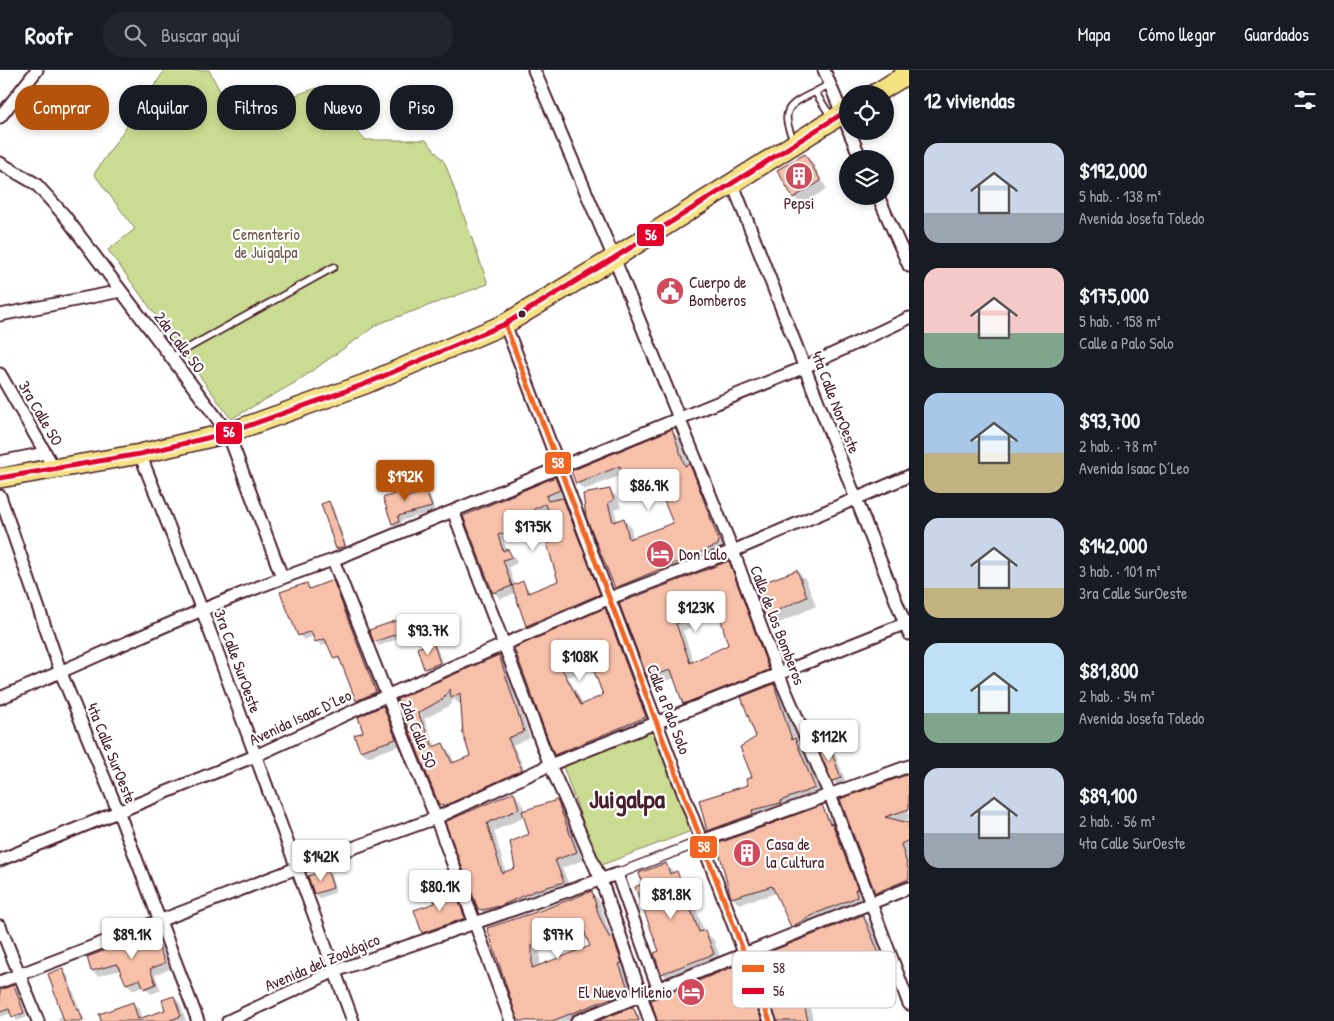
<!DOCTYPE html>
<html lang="es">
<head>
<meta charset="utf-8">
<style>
  :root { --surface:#171b24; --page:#20242c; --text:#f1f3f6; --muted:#9ea1a6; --line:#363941; --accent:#b45309 }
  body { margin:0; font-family:"Patrick Hand",sans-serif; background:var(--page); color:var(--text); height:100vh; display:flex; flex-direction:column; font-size:19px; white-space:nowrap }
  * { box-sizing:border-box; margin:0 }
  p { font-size:16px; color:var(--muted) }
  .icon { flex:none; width:28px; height:28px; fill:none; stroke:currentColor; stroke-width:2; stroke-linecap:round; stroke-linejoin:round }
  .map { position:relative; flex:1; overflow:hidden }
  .details { display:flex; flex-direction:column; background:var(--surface); width:425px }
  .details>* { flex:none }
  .top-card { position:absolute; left:15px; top:15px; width:475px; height:45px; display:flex; gap:10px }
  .buttons { position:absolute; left:839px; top:15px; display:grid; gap:10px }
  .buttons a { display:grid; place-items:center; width:55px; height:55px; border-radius:50%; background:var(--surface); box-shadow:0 2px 8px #0003; font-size:25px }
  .price { position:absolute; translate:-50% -42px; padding:0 11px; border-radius:5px; background:#fff; color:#222; font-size:16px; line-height:32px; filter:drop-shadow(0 1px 2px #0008) }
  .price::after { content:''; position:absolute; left:50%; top:30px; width:15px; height:11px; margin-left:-8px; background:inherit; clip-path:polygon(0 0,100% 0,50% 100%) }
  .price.on { background:var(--accent); color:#fff }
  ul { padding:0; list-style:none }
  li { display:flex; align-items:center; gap:15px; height:125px; padding:0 15px }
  li span { display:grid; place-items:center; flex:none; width:140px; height:100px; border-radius:15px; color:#555 }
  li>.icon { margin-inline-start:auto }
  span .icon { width:60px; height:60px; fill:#fffc; stroke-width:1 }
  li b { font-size:21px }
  h2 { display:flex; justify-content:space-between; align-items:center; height:60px; padding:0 15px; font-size:21px }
  .pill { padding:0 18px; border-radius:20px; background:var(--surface); box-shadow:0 2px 8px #0003; font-size:18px; line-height:45px }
  .pill.on { background:var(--accent); color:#fff }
  header { display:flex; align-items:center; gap:30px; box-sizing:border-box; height:70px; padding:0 25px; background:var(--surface); border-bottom:1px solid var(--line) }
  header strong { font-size:24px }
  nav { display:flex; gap:28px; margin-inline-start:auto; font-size:18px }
  .search { width:350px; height:45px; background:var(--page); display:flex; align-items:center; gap:12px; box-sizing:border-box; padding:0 18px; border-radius:20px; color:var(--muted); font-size:19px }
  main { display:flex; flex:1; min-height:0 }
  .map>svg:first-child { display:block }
  .green { fill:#cadc91; stroke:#8a7e5e }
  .shadow { fill:#0003; fill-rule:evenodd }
  .building { fill:#f6c0a9; stroke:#4a1f2b; fill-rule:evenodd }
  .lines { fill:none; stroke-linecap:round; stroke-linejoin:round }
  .service-casing { stroke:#4a1f2b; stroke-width:9 }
  .pedestrian-casing { stroke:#4a1f2b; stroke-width:12 }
  .minor-casing { stroke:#4a1f2b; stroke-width:15 }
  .trunk-casing { stroke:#4a1f2b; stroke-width:22 }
  .service { stroke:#fff; stroke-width:5.5 }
  .pedestrian { stroke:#fff; stroke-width:9 }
  .minor { stroke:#fff; stroke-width:11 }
  .trunk { stroke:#f5e382; stroke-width:19 }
  .bus-1-casing { stroke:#fff; stroke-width:9 }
  .bus-2-casing { stroke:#fff; stroke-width:9 }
  .bus-1 { stroke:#f26522; stroke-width:5 }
  .bus-2 { stroke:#e4002b; stroke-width:5 }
  .bus-dot { fill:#4a1f2b; stroke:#fff; stroke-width:2 }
  .labels { text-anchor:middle; stroke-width:4.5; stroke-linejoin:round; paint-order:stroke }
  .poi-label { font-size:16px; fill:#4a1f2b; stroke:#fff; text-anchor:start }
  .park-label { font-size:16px; fill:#70584a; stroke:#fff }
  .street-label { font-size:16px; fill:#4a1f2b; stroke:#fff }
  .town-label { font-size:26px; font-weight:bold; fill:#4a1f2b; stroke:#fff }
  .key { fill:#fff; stroke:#c9bcbf; stroke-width:1 }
  .key-label { font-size:14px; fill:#4a1f2b }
  .line-badge { stroke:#fff; stroke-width:2 }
  .badge-label { font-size:14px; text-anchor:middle; font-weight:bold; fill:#fff }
</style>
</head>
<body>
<header>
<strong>Roofr</strong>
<div class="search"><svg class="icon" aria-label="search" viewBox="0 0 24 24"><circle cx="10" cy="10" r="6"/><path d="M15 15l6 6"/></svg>Buscar aquí</div>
<nav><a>Mapa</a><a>Cómo llegar</a><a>Guardados</a></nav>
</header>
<main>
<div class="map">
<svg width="909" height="951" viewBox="0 0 909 951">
  <rect width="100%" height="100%" fill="#fff"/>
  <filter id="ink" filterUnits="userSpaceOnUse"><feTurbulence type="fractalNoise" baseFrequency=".02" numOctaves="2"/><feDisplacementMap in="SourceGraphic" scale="10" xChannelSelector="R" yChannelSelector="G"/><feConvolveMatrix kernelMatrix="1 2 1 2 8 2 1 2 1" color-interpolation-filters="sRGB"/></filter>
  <g filter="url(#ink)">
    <path class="green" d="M165,0H209L233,46L317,18L365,70H426L445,93L488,214L378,254L298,311L231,349L108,180L135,159L94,104Z
      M657,659L694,760L599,796L562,694Z"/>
    <path class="shadow" d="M805,85L812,92L827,119L801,134L794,127Z
      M672,361L679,368L689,395L696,402L725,479L623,525L616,518L588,446L610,420L617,427L621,437L615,440L617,452L624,450L631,457L633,468L674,453L659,416L639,430L633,423L624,404L584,420L577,413Z
      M555,409L561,415L566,427L562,429L569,436L605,531L534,562L527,556L516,523L500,529L494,522L464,446ZM550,441L560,460L561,468L560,512L531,523L523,512L515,516L509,497L517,493L515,487L507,481L504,471L513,468L511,464L529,457L540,445Z
      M401,410L405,415L410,428L426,422L430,426L435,441L401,451L403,456L397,458L393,454L395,425Z
      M329,433L333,437L348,480L341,483L337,478Z
      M728,492L736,500L776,607L692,641L684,633L675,608L656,614L648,607L621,534ZM721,544L730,576L694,593L683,561Z
      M797,501L806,510L816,536L775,555L766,546L756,517Z
      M333,512L338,517L380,627L362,635L357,631L342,592L335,588L328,574L321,576L314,566L304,570L299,565L306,514L311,519Z
      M605,540L612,547L653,655L563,692L556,684L515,579ZM594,598L605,625L584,636L568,607Z
      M400,550L405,555L408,565L379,576L375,571Z
      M433,574L437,578L444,597L429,602L425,598Z
      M499,586L505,593L530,668L513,675L528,706L447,741L440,734L398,630ZM454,629L459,634L462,632L472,687L455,693L449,681L442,674L436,677L424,649L449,636Z
      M774,615L783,624L799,674L803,679L823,727L717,769L708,761L750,716L754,708L757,668Z
      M383,637L389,643L401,675L367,687L361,681L356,666L364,663Z
      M828,674L834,681L847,715L840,717L833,711L819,677Z
      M909,705V749L901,752L909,754V820L884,831L876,823L841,730Z
      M514,724L521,731L525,741L557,731L564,739L584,790L562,798L571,819L487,846L479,838L447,753ZM525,747L530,765L517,799L506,803L494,761Z
      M822,737L839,761L864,826L861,825L864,834L799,864L792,857L777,823L739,834L732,827L728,815Z
      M666,795L686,812L704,861L714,870L722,893L671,912L662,903L661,882L644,815Z
      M326,800L331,805L336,822L320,828L315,823Z
      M454,820L458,825L469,853L427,867L423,863L436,834Z
      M591,822L599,830L607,855L614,871L621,877L629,901L626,902L637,929L579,951H519L488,859L543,841ZM586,863L591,877L540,896V882Z
      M863,846L871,854L888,895L835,916L807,923L813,951H778L756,889Z
      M153,865L159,871L170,899L155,905L161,920L151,924L144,915L133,920L127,914L121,900L98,906L92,901L89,887Z
      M739,895L747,903L766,951H658Z
      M62,900L68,906L81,943L86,951H59L58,948L64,946Z
      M14,917L18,921L27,947L17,951L12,943L0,947V925Z
      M174,927L180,933L186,951H102L133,933L139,939L142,949L167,941Z
      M634,938L643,951H601Z"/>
    <path class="building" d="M805,84L821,111L793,128L777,100Z
      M672,359L685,396L689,394L694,404L719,471L718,475L615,518L586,447L583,424L610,419L614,430L608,433L613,452L624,448L629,469L673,453L654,407L631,424L620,396L576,414L571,401Z
      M555,407L560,420L546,426L548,431L563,428L600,524L526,556L512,516L493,523L463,446ZM545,434L559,460L560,467L547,474L558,511L528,523L523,511L512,516L503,490L512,487L508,479L503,481L498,465L507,462L506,458L522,451L534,439Z
      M401,409L408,427L426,421L432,437L398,446L399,452L392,454L383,428L394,424L390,413Z
      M329,431L345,476L336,479L321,434Z
      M729,491L769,600L683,634L671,600L647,607L619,533ZM717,536L728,575L690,593L676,554Z
      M797,500L807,527L765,546L754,516Z
      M333,510L376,622L356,631L339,587L334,589L325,569L315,572L311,561L298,566L280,522L307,513L309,519Z
      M605,538L646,647L554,685L514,578ZM590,590L603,625L581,635L562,599Z
      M401,549L405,561L374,572L369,560Z
      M433,572L440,593L424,599L417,578Z
      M499,585L524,662L508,668L522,700L444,736L439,735L397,629ZM450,619L451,628L460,623L463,664L470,686L452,693L443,673L433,677L418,643L443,629Z
      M774,614L792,670L795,668L815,718L780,731L781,733L752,740L753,744L707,761L699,730L748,715L746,709L752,707L740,677L756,667L741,627Z
      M383,636L396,669L360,681L354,665L363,662L358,647Z
      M828,673L841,708L832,711L817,677Z
      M909,704V739L885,747L909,753V770L901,774L909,801V809L875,823L840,729Z
      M514,722L519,739L487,753L502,803L515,798L510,772L529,764L522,741L557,730L577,782L555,790L564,812L534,821L500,836L482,840L478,839L445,752Z
      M822,735L830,754L832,753L858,820L855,819L857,827L817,843L791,857L772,816L731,828L717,774Z
      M666,793L670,804L677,801L699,862L705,860L714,884L661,904L654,883L659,881L635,817L642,814L639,803Z
      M327,799L333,818L314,824L308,806Z
      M454,819L465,848L422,863L414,840L435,833L432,826Z
      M592,821L599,846L610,869L613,868L622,893L619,894L629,921L552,951H518L487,858L542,840ZM581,854L590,876L532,898V875Z
      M863,845L880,886L826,908L799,915L808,951H777L754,888Z
      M153,863L165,893L150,899L156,914L144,919L140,909L126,914L117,894L91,901L87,887Z
      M740,894L762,951H657L651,930Z
      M63,898L77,940L79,939L83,951H64L48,904Z
      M14,915L24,943L12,947L9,939L0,942V920Z
      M174,926L181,946L168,951H101L99,944L133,932L138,949L165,940L162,930Z
      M633,937L639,951H597Z"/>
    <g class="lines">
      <defs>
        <path id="service" d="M815,22L830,14
          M794,71C779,40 788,35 815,22L832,48
          M172,287L334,197"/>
        <path id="pedestrian" d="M617,804L702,771"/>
        <path id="minor" d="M534,0L614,188L733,481L778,603L830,725L909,934
          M824,0L848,58
          M0,47L37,0
          M849,61L861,89
          M0,93L36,114L64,145L228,363L282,507
          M732,112L909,564
          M878,126L909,196
          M0,245L121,221
          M505,254L770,951
          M0,304L54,398
          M140,384L202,540L353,951
          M0,392L45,383
          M0,426L61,603L118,741L198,951
          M453,441L550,695L601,810L650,951
          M333,490L436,748L511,951
          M0,628C111,581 219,528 333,490L805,297L909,248
          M702,771L909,696
          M0,790L255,686L386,626L610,528L733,481L909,406
          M0,856L38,951
          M0,912L297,798L436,748L550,695L909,552
          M228,951L335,901L617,804L658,918
          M577,951L909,818"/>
        <path id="trunk" d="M875,24L909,3
          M0,408L140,384L228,363L365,314L505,254L614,188L848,40"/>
      </defs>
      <use href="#service" class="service-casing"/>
      <use href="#pedestrian" class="pedestrian-casing"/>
      <use href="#minor" class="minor-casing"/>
      <use href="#trunk" class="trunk-casing"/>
      <use href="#service" class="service"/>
      <use href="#pedestrian" class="pedestrian"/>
      <use href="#minor" class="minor"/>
      <use href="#trunk" class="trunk"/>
      <defs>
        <path id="bus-1" d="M505,254L770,951"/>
        <path id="bus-2" d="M0,408L140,384L228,363L365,314L505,254L614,188L848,40"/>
      </defs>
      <use href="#bus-1" class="bus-1-casing"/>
      <use href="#bus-2" class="bus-2-casing"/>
      <use href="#bus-1" class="bus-1"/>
      <use href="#bus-2" class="bus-2"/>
    </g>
  </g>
  <defs>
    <symbol id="building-disc" viewBox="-11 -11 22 22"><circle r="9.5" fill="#d1495b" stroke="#fff"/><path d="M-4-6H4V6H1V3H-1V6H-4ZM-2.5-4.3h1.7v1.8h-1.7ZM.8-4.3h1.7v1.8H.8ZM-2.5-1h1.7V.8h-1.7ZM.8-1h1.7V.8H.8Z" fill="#fff"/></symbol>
    <symbol id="civic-disc" viewBox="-11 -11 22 22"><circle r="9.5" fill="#d1495b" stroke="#fff"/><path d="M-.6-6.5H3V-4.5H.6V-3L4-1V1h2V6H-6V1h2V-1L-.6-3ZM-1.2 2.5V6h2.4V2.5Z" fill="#fff"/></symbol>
    <symbol id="hotel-disc" viewBox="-11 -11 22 22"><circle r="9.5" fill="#d1495b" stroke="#fff"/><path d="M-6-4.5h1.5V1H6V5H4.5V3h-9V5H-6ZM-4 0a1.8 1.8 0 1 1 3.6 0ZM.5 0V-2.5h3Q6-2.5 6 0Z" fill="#fff"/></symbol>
  </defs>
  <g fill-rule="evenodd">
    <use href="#building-disc" x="783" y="90" width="32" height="32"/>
    <use href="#civic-disc" x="654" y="205" width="32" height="32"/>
    <use href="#hotel-disc" x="644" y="468" width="32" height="32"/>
    <use href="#building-disc" x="731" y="767" width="32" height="32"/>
    <use href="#hotel-disc" x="675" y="906" width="32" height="32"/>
  </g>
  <circle class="bus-dot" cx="522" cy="244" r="4.5"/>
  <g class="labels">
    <g class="poi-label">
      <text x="799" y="139" text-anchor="middle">Pepsi</text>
      <text x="689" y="218">Cuerpo de<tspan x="689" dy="18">Bomberos</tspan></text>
      <text x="679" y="490">Don Lalo</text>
      <text x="766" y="780">Casa de<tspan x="766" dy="18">la Cultura</tspan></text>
      <text x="672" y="928" text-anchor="end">El Nuevo Milenio</text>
    </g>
    <g class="park-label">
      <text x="266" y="170">Cementerio<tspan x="266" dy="18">de Juigalpa</tspan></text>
    </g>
    <g class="street-label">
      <text transform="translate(180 272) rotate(53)" y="6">2da Calle SO</text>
      <text transform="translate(836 332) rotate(69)" y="6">4ta Calle NorOeste</text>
      <text transform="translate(41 343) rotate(60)" y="6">3ra Calle SO</text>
      <text transform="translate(778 555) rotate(69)" y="6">Calle de los Bomberos</text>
      <text transform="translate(238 591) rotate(70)" y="6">3ra Calle SurOeste</text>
      <text transform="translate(669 639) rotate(69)" y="6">Calle a Palo Solo</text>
      <text transform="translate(300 647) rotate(-25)" y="6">Avenida Isaac D´Leo</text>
      <text transform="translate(419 664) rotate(68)" y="6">2da Calle SO</text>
      <text transform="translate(112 683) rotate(68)" y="6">4ta Calle SurOeste</text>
      <text transform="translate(322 892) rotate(-23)" y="6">Avenida del Zoológico</text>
    </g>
    <g class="town-label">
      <text x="627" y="738">Juigalpa</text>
    </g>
  </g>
  <rect x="732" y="881" width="164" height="57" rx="8" class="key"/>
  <rect x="742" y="895" width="22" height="7" fill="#f26522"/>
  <rect x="742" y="918" width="22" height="6" fill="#e4002b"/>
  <g class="key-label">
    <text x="773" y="903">58</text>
    <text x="773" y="926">56</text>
  </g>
  <g class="line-badge">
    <rect x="636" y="153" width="29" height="24" rx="5" fill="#e4002b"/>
    <rect x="215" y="351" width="28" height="24" rx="5" fill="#e4002b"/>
    <rect x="544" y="381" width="28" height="24" rx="5" fill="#f26522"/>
    <rect x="689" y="765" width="29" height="24" rx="5" fill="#f26522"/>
  </g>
  <g class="badge-label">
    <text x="651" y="170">56</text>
    <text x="229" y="367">56</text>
    <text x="558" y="398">58</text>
    <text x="704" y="782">58</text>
  </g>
</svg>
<div class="buttons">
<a><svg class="icon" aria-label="locate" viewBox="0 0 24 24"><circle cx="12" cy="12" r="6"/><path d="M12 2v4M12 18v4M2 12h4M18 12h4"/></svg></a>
<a><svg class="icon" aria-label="layers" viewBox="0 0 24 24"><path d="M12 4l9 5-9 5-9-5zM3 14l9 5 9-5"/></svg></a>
</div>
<b class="price on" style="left:405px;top:432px">$192K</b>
<b class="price" style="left:649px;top:441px">$86.9K</b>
<b class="price" style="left:533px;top:482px">$175K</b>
<b class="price" style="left:696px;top:563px">$123K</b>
<b class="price" style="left:428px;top:586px">$93.7K</b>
<b class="price" style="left:580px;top:612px">$108K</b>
<b class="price" style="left:829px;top:692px">$112K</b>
<b class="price" style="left:321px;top:812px">$142K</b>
<b class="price" style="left:440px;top:842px">$80.1K</b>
<b class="price" style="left:671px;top:850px">$81.8K</b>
<b class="price" style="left:132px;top:890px">$89.1K</b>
<b class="price" style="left:558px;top:890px">$97K</b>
<div class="top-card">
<a class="pill on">Comprar</a>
<a class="pill">Alquilar</a>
<a class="pill">Filtros</a>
<a class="pill">Nuevo</a>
<a class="pill">Piso</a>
</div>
</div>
<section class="details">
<h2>12 viviendas<svg class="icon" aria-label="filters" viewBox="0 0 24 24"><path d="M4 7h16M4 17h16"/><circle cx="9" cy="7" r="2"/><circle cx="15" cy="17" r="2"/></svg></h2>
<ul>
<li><span style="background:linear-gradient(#c9d6e8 70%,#9aa5b1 0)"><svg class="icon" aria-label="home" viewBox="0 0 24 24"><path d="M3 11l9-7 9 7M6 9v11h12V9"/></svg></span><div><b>$192,000</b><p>5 hab. · 138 m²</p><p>Avenida Josefa Toledo</p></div></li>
<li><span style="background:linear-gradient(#f6c9c9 65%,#7fa58c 0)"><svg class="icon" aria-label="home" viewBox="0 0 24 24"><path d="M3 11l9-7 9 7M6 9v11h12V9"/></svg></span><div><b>$175,000</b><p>5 hab. · 158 m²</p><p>Calle a Palo Solo</p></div></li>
<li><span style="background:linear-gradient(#a9c7e8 60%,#c2b280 0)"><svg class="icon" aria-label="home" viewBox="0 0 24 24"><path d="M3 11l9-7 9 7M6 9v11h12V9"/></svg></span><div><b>$93,700</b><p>2 hab. · 78 m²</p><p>Avenida Isaac D´Leo</p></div></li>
<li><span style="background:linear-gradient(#c9d6e8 70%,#c2b280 0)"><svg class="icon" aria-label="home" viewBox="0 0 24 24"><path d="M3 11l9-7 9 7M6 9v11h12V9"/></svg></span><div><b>$142,000</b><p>3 hab. · 101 m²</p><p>3ra Calle SurOeste</p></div></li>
<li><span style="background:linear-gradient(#bfe0f5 70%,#7fa58c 0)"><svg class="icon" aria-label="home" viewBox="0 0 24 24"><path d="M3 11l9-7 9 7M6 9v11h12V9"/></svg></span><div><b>$81,800</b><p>2 hab. · 54 m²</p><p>Avenida Josefa Toledo</p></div></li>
<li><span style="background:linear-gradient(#c9d6e8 65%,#9aa5b1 0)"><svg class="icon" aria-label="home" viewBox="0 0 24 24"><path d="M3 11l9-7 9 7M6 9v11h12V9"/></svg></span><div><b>$89,100</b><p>2 hab. · 56 m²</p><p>4ta Calle SurOeste</p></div></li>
</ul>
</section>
</main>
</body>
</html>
